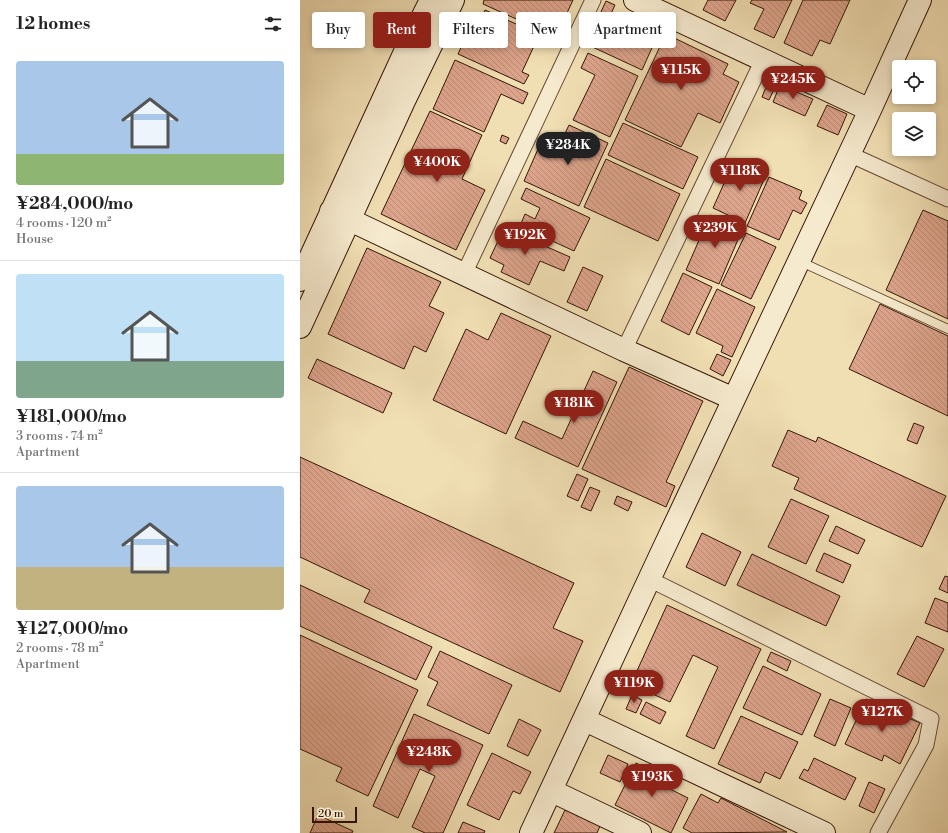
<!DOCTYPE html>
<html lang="en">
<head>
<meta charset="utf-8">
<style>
  :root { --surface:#fff; --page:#f2f2f2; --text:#222; --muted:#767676; --line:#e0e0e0; --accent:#8f2418 }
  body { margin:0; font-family:"Libre Bodoni",serif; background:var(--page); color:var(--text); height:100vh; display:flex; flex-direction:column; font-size:15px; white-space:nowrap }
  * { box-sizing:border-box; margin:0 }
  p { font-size:13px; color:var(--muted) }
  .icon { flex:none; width:22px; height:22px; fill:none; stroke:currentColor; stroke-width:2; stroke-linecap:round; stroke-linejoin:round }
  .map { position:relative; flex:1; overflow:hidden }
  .side { display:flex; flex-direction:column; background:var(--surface); width:300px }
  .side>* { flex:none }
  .guide { position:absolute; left:12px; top:12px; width:380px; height:36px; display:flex; gap:8px }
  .fabs { position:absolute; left:592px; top:60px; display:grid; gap:8px }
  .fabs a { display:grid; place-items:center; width:44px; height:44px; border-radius:4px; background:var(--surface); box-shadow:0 2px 6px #0003; font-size:20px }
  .scale { position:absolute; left:12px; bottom:10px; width:45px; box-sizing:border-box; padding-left:4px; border:2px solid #361607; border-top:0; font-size:11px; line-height:14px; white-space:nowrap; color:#361607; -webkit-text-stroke:3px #f6eace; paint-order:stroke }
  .price { position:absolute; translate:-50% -34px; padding:0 9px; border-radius:14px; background:var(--accent); color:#fff; font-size:13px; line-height:26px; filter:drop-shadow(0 1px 2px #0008) }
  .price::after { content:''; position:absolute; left:50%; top:24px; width:12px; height:9px; margin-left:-6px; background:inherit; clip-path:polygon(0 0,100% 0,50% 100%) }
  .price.on { background:#222; color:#fff }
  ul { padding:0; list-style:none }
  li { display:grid; align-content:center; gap:8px; height:212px; padding:0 16px }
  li+li { border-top:1px solid var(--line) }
  li span { display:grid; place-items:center; height:124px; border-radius:4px; color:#555 }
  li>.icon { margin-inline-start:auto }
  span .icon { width:72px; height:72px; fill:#fffc; stroke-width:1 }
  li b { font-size:17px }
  h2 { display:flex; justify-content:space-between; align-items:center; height:48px; padding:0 16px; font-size:17px }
  .pill { padding:0 14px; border-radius:4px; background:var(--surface); box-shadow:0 2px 6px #0003; font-size:14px; line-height:36px }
  .pill.on { background:var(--accent); color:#fff }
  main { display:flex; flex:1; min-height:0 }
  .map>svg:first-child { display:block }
  .building { fill:url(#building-back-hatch); stroke:#361607 }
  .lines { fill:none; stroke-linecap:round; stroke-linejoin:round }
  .lane-casing { stroke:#654832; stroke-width:10 }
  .street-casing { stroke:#654832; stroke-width:17 }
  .secondary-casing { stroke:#361607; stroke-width:24 }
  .lane { stroke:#f6eace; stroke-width:8 }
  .street { stroke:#f6eace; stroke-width:15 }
  .secondary { stroke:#f6eace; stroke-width:22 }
</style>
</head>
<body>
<main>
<section class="side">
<h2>12 homes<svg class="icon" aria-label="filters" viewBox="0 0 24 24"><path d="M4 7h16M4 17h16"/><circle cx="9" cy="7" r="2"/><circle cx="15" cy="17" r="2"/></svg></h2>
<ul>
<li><span style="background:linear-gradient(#a9c7e8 75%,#8fb573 0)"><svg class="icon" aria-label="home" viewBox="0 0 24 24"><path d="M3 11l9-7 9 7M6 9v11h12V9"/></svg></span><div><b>¥284,000/mo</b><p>4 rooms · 120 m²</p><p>House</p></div></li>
<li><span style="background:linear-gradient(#bfe0f5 70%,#7fa58c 0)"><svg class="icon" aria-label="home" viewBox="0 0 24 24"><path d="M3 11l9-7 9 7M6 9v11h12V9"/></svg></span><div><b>¥181,000/mo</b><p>3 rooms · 74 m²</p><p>Apartment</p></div></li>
<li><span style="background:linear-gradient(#a9c7e8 65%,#c2b280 0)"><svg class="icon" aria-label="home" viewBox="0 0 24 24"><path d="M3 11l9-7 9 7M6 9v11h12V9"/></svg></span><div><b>¥127,000/mo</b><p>2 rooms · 78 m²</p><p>Apartment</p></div></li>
</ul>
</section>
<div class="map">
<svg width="648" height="833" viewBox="0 0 648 833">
  <defs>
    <pattern id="building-back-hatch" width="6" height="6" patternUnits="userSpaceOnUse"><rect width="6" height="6" fill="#dda48c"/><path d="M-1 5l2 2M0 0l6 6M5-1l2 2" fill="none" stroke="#be8c77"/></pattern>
  </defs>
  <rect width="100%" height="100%" fill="#f1dfb4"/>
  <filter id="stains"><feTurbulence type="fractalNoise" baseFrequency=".005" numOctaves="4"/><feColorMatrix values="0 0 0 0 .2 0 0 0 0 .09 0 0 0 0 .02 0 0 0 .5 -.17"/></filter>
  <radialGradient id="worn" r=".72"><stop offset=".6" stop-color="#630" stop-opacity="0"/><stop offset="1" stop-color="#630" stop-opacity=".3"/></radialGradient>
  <path class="building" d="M184,0H273L256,37L183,4Z
    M408,0H436L425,21L403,10Z
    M452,0H492L474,38L454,29L464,9L450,3Z
    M503,0H550L530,44L520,40L512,56L484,43Z
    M306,1L315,5L309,18L356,39L342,70L286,44Z
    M185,10L236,33L230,44L234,46L222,72L229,75L224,84L158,54L165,39L170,42Z
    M366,34L428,64L423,74L439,82L420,123L398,113L381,147L325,120Z
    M288,53L338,76L310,137L273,120L295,75L281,68Z
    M155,60L228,93L223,104L201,94L184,132L133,109Z
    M468,82L476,85L469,100L462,97Z
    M480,85L513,99L505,116L473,102Z
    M527,105L547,114L538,135L517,126Z
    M130,111L182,135L162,179L185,190L156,250L81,214Z
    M323,123L398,157L383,189L308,155Z
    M269,125L308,143L279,206L224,181L238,149L254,156Z
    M202,135L209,138L206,144L200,141Z
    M306,159L380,194L358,241L284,207Z
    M434,161L466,175L445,223L413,208Z
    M469,177L502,191L499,199L507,203L501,214L493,210L479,240L447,226Z
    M226,188L290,218L274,251L220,226L225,214L235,219L240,208L221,199Z
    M623,210L648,221V319L586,290Z
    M410,215L443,228L419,284L386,270Z
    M204,228L270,257L264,271L240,261L229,285L201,272L204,265L190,258Z
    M446,233L476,247L451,299L421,285Z
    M67,248L141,282L129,306L144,313L126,352L114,346L104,369L28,334Z
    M283,267L303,276L287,311L267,302Z
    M383,273L412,287L389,335L361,321Z
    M417,289L455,307L432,357L421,352L423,346L396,333Z
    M580,304L648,336V416L549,369Z
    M201,313L251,336L206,434L133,400L166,329L188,340Z
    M417,354L431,360L423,376L410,369Z
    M17,359L92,393L83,413L8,378Z
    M329,367L403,401L366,482L375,486L366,507L282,469Z
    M293,371L317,382L278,467L215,438L223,421L262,439Z
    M614,423L624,427L617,444L607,440Z
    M488,430L516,442L518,437L646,496L622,547L494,489L499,478L472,466Z
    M0,457L274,583L253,628L283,641L260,692L64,602L70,590L0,557Z
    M277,474L288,479L278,501L267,496Z
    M290,487L300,491L291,511L281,507Z
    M317,496L332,502L328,511L314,504Z
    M491,499L529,516L506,564L468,547Z
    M536,526L565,540L558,554L529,541Z
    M402,533L441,552L425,586L386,567Z
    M524,553L551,565L543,583L516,571Z
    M452,554L540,596L526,626L437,585Z
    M645,576L648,577V593L639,589Z
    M0,585L132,647L116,680L0,626Z
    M635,598L648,603V632L625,623Z
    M367,605L461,649L414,749L386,736L418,667L393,655L370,702L331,684Z
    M0,635L118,690L68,796L36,781L42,768L0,749Z
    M617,636L644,649L624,687L597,674Z
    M140,651L212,685L189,734L127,705L138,682L128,677Z
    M471,652L491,661L487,671L467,661Z
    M463,666L521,694L502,735L443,708Z
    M332,695L342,700L336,713L326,709Z
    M530,699L551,708L535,746L514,736Z
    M566,699L620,723L600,764L584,755L582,761L545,744Z
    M346,702L366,712L360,724L340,714Z
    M114,714L183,745L143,833H125L112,827L135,776L120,769L98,818L73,806Z
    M441,716L498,742L480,779L465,772L460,783L418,764Z
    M219,719L241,730L228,756L207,746Z
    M192,753L231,772L220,794L213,791L199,820L167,805Z
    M308,755L328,764L320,782L300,773Z
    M514,758L556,778L545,800L499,778L504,769L508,771Z
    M336,763L374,782L370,789L388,798L371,833L315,805Z
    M569,782L585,789L574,813L559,806Z
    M401,794L418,803L421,798L487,832L392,833L383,828Z
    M265,810L300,826L297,833H254Z
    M18,815L53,831L52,833H10Z
    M163,822L185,831L184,833H158Z"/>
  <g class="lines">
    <defs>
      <path id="lane" d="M499,261L648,329"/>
      <path id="street" d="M549,154L648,199
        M164,274L293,0
        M324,350L463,60
        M349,579L631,719L626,745L578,833"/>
      <path id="secondary" d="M335,0L570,110
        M31,211L324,350L434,399
        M0,280L104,54L131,0
        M0,327L104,101L153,0
        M285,720L524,833
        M252,791L340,833
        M231,833L361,554L570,110L620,0"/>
    </defs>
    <use href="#lane" class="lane-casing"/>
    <use href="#street" class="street-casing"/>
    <use href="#secondary" class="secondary-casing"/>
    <use href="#lane" class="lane"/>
    <use href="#street" class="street"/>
    <use href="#secondary" class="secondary"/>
  </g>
  <rect width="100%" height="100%" filter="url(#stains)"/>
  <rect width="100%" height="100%" fill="url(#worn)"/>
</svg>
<div class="fabs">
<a><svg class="icon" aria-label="locate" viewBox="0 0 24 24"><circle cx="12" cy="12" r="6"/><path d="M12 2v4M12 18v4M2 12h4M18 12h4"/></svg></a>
<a><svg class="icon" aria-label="layers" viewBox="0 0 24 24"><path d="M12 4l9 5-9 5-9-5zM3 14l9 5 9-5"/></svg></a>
</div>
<div class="scale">20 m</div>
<b class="price" style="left:381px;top:91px">¥115K</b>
<b class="price" style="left:493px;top:100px">¥245K</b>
<b class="price on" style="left:268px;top:166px">¥284K</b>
<b class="price" style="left:137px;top:183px">¥400K</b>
<b class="price" style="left:440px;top:192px">¥118K</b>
<b class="price" style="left:415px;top:249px">¥239K</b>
<b class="price" style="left:225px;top:256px">¥192K</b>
<b class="price" style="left:274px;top:424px">¥181K</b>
<b class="price" style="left:334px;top:704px">¥119K</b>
<b class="price" style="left:582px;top:733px">¥127K</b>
<b class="price" style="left:129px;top:773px">¥248K</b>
<b class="price" style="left:352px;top:798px">¥193K</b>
<div class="guide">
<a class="pill">Buy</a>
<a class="pill on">Rent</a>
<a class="pill">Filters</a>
<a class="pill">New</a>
<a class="pill">Apartment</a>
</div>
</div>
</main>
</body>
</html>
